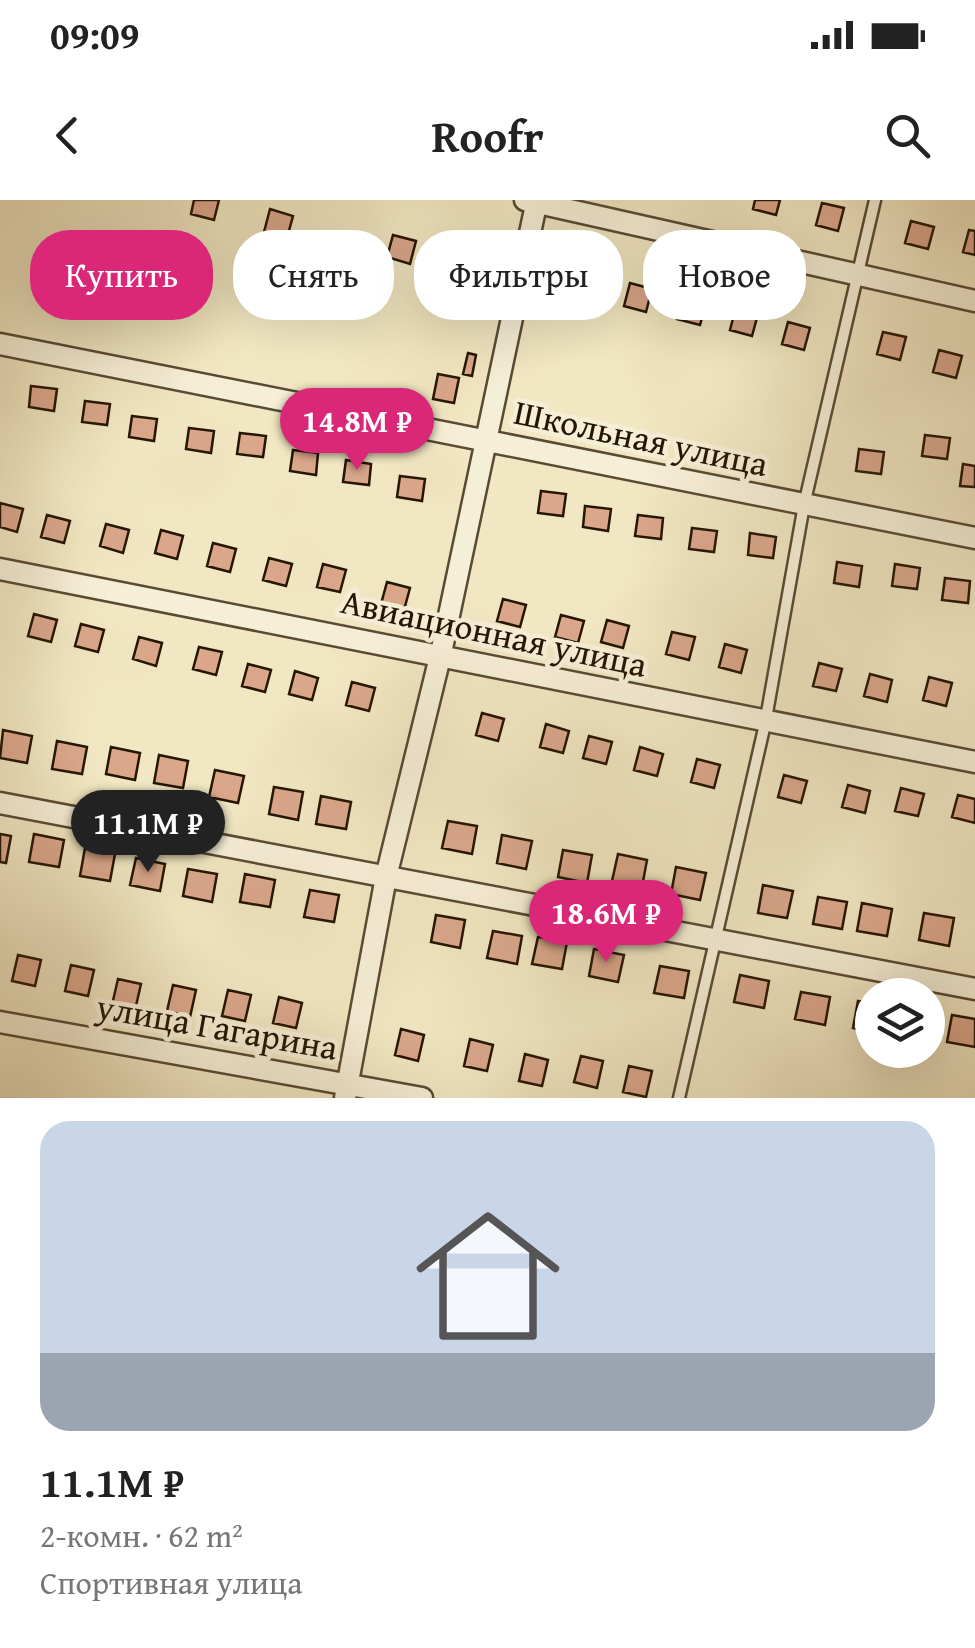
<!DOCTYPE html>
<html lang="ru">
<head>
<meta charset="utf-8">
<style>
  :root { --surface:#fff; --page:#f2f2f2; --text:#222; --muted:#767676; --accent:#db2777 }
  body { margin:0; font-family:"Gentium Book Plus",serif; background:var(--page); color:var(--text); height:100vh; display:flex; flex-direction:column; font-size:38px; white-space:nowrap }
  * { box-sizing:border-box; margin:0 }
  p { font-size:32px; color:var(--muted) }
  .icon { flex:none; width:55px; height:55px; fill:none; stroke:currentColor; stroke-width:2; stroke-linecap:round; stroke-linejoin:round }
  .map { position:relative; height:898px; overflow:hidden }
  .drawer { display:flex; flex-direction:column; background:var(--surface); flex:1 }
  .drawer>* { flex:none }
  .top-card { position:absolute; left:30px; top:30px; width:915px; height:90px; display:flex; gap:20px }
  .fabs { position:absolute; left:855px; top:778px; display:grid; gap:20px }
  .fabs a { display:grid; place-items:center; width:90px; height:90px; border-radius:50%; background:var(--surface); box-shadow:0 10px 40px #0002; font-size:50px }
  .price { position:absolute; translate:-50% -85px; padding:0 22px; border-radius:35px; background:var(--accent); color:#fff; font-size:32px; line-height:65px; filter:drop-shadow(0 2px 5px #0008) }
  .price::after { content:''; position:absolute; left:50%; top:60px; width:30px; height:22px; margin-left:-15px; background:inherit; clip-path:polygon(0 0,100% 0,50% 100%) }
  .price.selected { background:#222; color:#fff }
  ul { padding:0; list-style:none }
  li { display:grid; align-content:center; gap:20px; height:530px; padding:0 40px }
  li span { display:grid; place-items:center; height:310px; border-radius:30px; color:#555 }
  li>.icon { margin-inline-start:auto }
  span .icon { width:180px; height:180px; fill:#fffc; stroke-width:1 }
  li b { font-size:42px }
  .pill { padding:0 35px; border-radius:40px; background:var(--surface); box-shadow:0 10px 40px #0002; font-size:35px; line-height:90px }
  .pill.selected { background:var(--accent); color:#fff }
  .status { display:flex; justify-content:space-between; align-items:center; height:70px; padding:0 50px; background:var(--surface); direction:ltr }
  .status svg { height:28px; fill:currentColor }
  header { display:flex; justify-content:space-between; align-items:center; height:130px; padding:0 40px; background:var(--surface); font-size:45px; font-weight:700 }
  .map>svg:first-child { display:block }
  .building { fill:#daa78b; stroke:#251503; stroke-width:2.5 }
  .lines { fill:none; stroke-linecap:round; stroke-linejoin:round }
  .service-casing { stroke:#584a33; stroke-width:15 }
  .minor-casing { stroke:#584a33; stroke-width:25 }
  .service { stroke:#f6efd7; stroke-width:10 }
  .minor { stroke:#f6efd7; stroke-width:20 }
  .labels { text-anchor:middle; stroke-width:9; stroke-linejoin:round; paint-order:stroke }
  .street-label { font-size:35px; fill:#251503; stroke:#f6efd7 }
</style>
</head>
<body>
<div class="status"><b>09:09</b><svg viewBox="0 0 49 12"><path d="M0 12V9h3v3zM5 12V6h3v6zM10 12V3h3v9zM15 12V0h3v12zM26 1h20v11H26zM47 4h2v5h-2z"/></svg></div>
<header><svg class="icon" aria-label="back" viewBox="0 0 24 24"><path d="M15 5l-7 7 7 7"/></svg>Roofr<svg class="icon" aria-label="search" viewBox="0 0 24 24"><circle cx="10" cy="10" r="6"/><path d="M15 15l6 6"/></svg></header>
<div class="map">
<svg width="975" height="898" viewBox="0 0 975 898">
  <rect width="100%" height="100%" fill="#f1e7c2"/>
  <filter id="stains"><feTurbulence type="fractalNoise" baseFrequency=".002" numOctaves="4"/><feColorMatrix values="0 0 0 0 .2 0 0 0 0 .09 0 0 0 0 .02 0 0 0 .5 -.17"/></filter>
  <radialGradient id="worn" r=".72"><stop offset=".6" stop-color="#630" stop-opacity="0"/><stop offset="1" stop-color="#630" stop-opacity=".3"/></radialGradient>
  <path class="building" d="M194,0H219L214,20L191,14Z
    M755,0H780L776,15L753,9Z
    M822,3L844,8L838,31L816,25Z
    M270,9L293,16L287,38L264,32Z
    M911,21L934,27L928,49L905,43Z
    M969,30L975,31V55L963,52Z
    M393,35L416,41L410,64L387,57Z
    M448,43L471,49L465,72L442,66Z
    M574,79L597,85L591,107L568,101Z
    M630,83L652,89L646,112L624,106Z
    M683,96L706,103L700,125L677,119Z
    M736,107L758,114L752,136L730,130Z
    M788,122L810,128L804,150L782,144Z
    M883,132L906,137L900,160L877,154Z
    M939,150L962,156L956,178L933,172Z
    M468,153L476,155L472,176L463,174Z
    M438,174L459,178L454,203L433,199Z
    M31,186L57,189L54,211L29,207Z
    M85,201L110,204L107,225L82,222Z
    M132,216L157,219L154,241L129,237Z
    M189,228L214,231L211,253L186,249Z
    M240,233L266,236L263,257L237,254Z
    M925,235L950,238L947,259L922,256Z
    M859,249L884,252L881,274L856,271Z
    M293,250L318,253L316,275L290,271Z
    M346,260L371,264L369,285L343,282Z
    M963,264L975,266V287L960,286Z
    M400,276L425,279L422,301L397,297Z
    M541,291L566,294L563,316L538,313Z
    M0,303L23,309L17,332L0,327Z
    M585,306L611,309L608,331L583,327Z
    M47,315L70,321L64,343L41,337Z
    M638,315L663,318L661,339L635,336Z
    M106,324L129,330L123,353L100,346Z
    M692,328L717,331L714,352L689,349Z
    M161,330L183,336L177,359L155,353Z
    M750,333L776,337L773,358L748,355Z
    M213,343L236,349L230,372L207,366Z
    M269,358L292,364L286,386L263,380Z
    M837,362L862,366L859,387L834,383Z
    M323,364L346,370L340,392L317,387Z
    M895,364L920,368L917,389L892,386Z
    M945,378L970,381L968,403L942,400Z
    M387,382L410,388L404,410L381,404Z
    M503,399L526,405L520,427L497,421Z
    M34,414L57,420L51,442L28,436Z
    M561,415L584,421L578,443L555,437Z
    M607,420L629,426L623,448L601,442Z
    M81,424L104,430L98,452L75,446Z
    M672,432L695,437L689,460L666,454Z
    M139,437L162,443L156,466L133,459Z
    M725,444L747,450L741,473L719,467Z
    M199,447L222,452L216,475L193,469Z
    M819,463L842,469L836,491L813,486Z
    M248,464L271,470L265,492L242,486Z
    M295,471L318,478L312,500L289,494Z
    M870,474L892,480L887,502L864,496Z
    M929,477L952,483L946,506L923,500Z
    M352,482L375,488L369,511L346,505Z
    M482,513L504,519L498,541L476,535Z
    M546,524L569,531L563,553L540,547Z
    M3,530L32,536L27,563L0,558Z
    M589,536L612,542L606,564L583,558Z
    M57,541L87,547L82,574L52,569Z
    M111,547L140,553L135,580L106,574Z
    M640,547L663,554L657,576L634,570Z
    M159,555L188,561L183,588L154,583Z
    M697,559L720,565L714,588L691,582Z
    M215,570L244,576L238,603L209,597Z
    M784,575L807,581L801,603L778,597Z
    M848,585L870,591L865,613L842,607Z
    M274,587L303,592L298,620L269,614Z
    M901,588L924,594L918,616L895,611Z
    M958,595L975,599V623L952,617Z
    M321,596L351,602L346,629L316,624Z
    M448,621L477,626L472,654L442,648Z
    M0,634L11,636L6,663L0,662Z
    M34,634L64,640L59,667L29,662Z
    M502,635L532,641L526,669L497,663Z
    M85,648L115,654L110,681L80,676Z
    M563,650L592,655L587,683L558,677Z
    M618,654L647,660L642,687L612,681Z
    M136,658L165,664L160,691L130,685Z
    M676,667L706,673L700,700L671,694Z
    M188,669L217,674L212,702L183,696Z
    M245,674L275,680L270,707L240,702Z
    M763,685L793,691L787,718L758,713Z
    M310,690L339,695L334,722L304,717Z
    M818,697L847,702L842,729L813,724Z
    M862,703L892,709L887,736L857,731Z
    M924,713L954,718L949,746L919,740Z
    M436,715L465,720L460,748L431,742Z
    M493,731L522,736L517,764L487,758Z
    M538,737L567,742L562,769L532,764Z
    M594,749L624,755L618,782L589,776Z
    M18,755L41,760L35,786L12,781Z
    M71,765L94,770L88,796L65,791Z
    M660,766L689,771L684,798L654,793Z
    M740,775L769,781L764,808L734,802Z
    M118,779L141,784L135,810L112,805Z
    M173,785L196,790L190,817L167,811Z
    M228,790L251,795L245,821L222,816Z
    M801,792L830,797L825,825L795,819Z
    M279,797L302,803L296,828L273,823Z
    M858,801L872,803V832L853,828Z
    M952,815L975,819V847L947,842Z
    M401,829L424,835L418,861L395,855Z
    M470,839L493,845L487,871L464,866Z
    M525,854L548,860L542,886L519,881Z
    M581,856L603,861L597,888L574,882Z
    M629,866L652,871L646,897L623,892Z"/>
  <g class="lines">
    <defs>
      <path id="service" d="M679,898L765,524L804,305L875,0"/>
      <path id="minor" d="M525,0L975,101
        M0,144L975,338
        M0,369L975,562
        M0,603L975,789
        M0,822L422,898
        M345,898L386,677L441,453L537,0"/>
    </defs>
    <use href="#service" class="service-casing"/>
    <use href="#minor" class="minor-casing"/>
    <use href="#service" class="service"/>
    <use href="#minor" class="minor"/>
  </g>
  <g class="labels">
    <g class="street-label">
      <text transform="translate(641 238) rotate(12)" y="12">Школьная улица</text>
      <text transform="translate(494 433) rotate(12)" y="12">Авиационная улица</text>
      <text transform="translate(217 827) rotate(10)" y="12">улица Гагарина</text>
    </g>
  </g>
  <rect width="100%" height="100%" filter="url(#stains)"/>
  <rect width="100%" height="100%" fill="url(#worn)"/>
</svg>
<div class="fabs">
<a><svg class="icon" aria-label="layers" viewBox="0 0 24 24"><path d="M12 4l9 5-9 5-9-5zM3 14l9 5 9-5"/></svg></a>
</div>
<b class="price" style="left:357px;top:273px">14.8M ₽</b>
<b class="price selected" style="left:148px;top:675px">11.1M ₽</b>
<b class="price" style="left:606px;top:765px">18.6M ₽</b>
<div class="top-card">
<a class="pill selected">Купить</a>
<a class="pill">Снять</a>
<a class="pill">Фильтры</a>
<a class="pill">Новое</a>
</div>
</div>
<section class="drawer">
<ul>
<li><span style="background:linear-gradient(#c9d6e8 75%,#9aa5b1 0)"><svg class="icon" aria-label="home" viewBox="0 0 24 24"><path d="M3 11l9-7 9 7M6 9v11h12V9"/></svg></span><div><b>11.1M ₽</b><p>2-комн. · 62 m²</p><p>Спортивная улица</p></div></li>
</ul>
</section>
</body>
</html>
